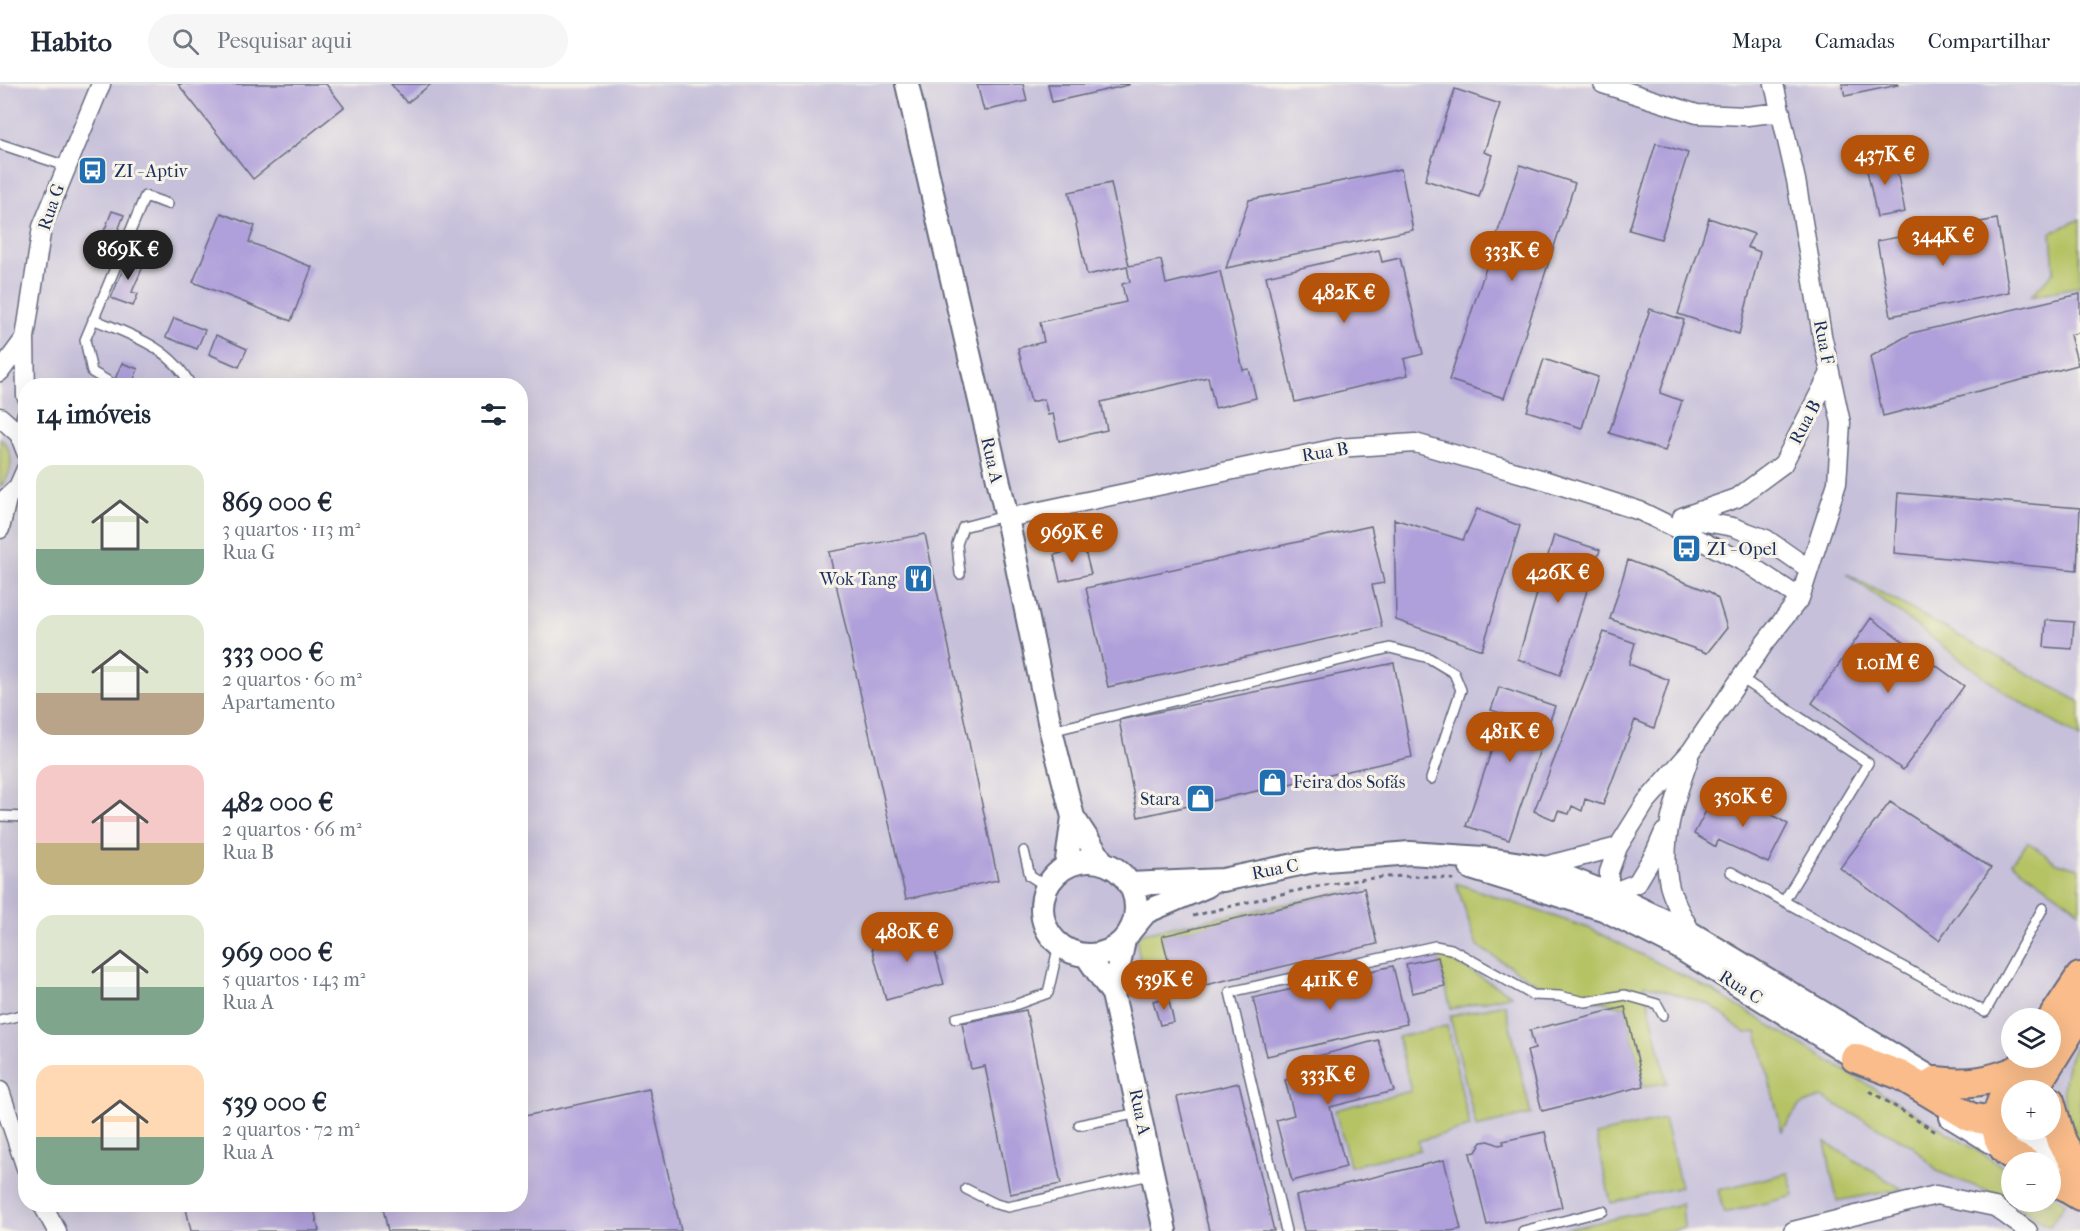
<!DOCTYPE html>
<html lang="pt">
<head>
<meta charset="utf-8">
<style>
  :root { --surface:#fff; --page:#f6f6f7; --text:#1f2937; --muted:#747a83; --line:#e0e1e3; --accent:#b45309 }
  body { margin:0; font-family:"IM FELL French Canon",serif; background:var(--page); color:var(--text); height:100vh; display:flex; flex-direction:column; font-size:22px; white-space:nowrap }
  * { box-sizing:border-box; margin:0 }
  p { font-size:20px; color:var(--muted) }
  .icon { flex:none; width:33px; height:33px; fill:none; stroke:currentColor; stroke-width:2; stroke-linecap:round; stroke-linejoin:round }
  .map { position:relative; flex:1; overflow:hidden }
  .drawer { position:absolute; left:18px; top:294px; width:510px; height:834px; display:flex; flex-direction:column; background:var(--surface); border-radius:24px; box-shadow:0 6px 24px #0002 }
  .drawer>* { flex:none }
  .fabs { position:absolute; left:2001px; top:924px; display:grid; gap:12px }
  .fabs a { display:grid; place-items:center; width:60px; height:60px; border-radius:50%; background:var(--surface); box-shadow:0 6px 24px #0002; font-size:30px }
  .price { position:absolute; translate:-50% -51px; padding:0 14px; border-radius:21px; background:var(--accent); color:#fff; font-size:20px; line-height:39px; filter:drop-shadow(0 2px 3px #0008) }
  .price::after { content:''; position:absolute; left:50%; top:36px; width:18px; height:14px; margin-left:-9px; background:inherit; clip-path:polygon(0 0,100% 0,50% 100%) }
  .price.active { background:#222; color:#fff }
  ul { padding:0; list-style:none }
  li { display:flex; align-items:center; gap:18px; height:150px; padding:0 18px }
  li span { display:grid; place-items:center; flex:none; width:168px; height:120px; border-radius:18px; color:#555 }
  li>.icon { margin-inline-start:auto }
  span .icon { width:72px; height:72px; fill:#fffc; stroke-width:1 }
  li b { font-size:26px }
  h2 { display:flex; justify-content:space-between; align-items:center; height:72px; padding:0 18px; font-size:26px }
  header { display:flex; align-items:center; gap:36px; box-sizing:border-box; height:84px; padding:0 30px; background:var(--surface); border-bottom:2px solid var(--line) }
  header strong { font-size:28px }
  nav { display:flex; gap:33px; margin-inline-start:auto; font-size:21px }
  .search { width:420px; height:54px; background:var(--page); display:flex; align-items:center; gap:15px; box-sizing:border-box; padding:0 21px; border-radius:33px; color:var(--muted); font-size:22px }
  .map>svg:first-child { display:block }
  .industrial { fill:#c6c0da; fill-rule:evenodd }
  .green { fill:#b6c365; stroke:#687962; stroke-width:1.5 }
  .building { fill:#af9fda }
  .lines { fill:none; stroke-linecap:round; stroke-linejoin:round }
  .service-casing { stroke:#666b7f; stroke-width:12 }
  .minor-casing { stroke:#666b7f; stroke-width:21 }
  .tertiary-casing { stroke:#666b7f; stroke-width:26 }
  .primary-casing { stroke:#666b7f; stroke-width:32 }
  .path { stroke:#666b7f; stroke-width:3; stroke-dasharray:4.5 4.5; stroke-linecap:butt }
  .service { stroke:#fff; stroke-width:9 }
  .minor { stroke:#fff; stroke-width:18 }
  .tertiary { stroke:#fff; stroke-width:22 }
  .primary { stroke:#f9bc8a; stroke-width:28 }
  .labels { text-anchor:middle; stroke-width:6; stroke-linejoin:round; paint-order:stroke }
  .poi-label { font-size:18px; fill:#1b2f5e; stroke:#f7f3e8; text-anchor:start }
  .street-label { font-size:18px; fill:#1b2f5e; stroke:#f7f3e8 }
</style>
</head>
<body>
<header>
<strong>Habito</strong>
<div class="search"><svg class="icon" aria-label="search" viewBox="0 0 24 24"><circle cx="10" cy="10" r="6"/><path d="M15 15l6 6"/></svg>Pesquisar aqui</div>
<nav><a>Mapa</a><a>Camadas</a><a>Compartilhar</a></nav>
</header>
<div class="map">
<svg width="2080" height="1147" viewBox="0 0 2080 1147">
  <rect width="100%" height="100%" fill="#f7f3e8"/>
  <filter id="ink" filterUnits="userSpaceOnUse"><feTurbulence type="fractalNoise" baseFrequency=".0167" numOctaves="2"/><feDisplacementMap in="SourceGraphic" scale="12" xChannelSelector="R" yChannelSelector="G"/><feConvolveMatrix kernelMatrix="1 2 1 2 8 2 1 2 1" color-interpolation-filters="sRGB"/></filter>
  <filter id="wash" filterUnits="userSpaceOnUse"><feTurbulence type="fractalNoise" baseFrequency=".008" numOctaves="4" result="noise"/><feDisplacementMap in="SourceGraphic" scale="24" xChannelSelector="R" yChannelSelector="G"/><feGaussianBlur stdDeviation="1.35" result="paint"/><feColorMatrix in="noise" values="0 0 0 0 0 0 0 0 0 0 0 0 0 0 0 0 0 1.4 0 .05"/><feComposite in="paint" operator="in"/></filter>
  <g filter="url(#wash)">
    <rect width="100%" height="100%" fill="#f2dbbb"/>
    <path class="industrial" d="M0,0H2080V1147H0ZM26,302H520V1120H26ZM2012,934H2050V974H2012ZM2012,1006H2050V1046H2012ZM2012,1078H2050V1118H2012Z"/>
    <path class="green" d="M2080,135V202L2031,212L2054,187L2051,149Z
      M0,354C16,369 14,388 0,403Z
      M1847,490L2080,618V654L2003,607Z
      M2028,758L2057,779L2080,784V827L2012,778Z
      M1456,799L1591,845L1711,906L2011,1087L2012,1118H2050L2051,1110L2065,1118L2050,1142L2000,1112L1939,1088L1911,1061L1822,1013L1799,1022L1782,1047L1757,948L1745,949L1711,921L1644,900L1667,999L1644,1002L1625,923L1541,902L1477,862Z
      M1364,804L1163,852L1176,908L1146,912L1137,860L1138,852L1143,849Z
      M1444,872L1512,911L1451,925L1438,873Z
      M1505,920L1531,1030L1476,1043L1450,932Z
      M1447,942L1470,1043L1418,1057L1420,1066L1350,1082L1335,1026L1411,1007L1398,953Z
      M2080,954V1062C2057,1030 2059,986 2080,954Z
      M1664,1035L1681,1103L1611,1119L1596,1051Z
      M1825,1058L1902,1105L1837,1117Z
      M1788,1089L1794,1112L1724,1129L1718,1106Z
      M1682,1120L1684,1144L1671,1147H1558Z"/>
    <g id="blocks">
      <path class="building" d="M178,0H326L344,23L253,95Z
        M391,0H431L407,19Z
        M977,0H1023L1027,17L984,27Z
        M1048,0H1129V1L1052,18Z
        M1842,0H1898V1L1845,12Z
        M1455,5L1500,20L1484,68L1492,71L1479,113L1425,96Z
        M1656,59L1688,69L1661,155L1629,146Z
        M1894,71L1905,128L1877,133L1865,77Z
        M1520,81L1575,99L1504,314L1449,296Z
        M1401,85L1413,146L1226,184L1249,116Z
        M1111,99L1129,182L1161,176L1166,200L1220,187L1243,286L1249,285L1256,314L1215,324L1208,293L1101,318L1107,346L1059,357L1053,330L1048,331L1044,315L1031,318L1018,264L1044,258L1040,238L1126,218L1122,200L1130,198L1127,182L1087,191L1069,108Z
        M112,127L124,131L109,170L97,165Z
        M221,129L255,142L249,158L312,183L291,237L193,198Z
        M1709,134L1754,150L1747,163L1760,168L1739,250L1678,230Z
        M1997,135L2009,208L1891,232L1877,157Z
        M1379,166L1382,178L1400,174L1423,270L1404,275L1408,291L1295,318L1266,192Z
        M129,171L145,178L132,208L138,210L133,222L111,214Z
        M2080,210V248L2070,251L2078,281L1883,332L1870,273L1912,249Z
        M1650,225L1684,236L1660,309L1682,317L1665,367L1609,349Z
        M174,234L205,246L197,265L166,253Z
        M216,251L247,265L239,283L209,270Z
        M1544,275L1598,293L1582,344L1527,327Z
        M122,279L138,285L131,302H112Z
        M1898,409L2080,424L2077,486L1894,469Z
        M1477,425L1520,442L1482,566L1396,536L1394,435L1463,456Z
        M1371,442L1384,499L1372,501L1382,543L1108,603L1086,504Z
        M925,450L998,796L906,815L829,468Z
        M1554,451L1600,466L1560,591L1518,575Z
        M1084,463L1091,490L1060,497L1054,471Z
        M1628,476L1710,508L1718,515L1727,544L1707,569L1610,535Z
        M1871,534L1964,602L1903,686L1812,619Z
        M2046,536L2074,538L2072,565L2044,563Z
        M1604,548L1635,559L1629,580L1669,596L1654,644L1635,636L1603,721L1585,715L1582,727L1572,722L1569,730L1558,727L1555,736L1534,727Z
        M1394,579L1412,673L1138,733L1119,636Z
        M1499,603L1555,622L1509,756L1466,742L1504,630L1491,626Z
        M1731,708L1788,740L1768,779L1718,756L1716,763L1694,750L1707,725L1718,730Z
        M1890,718L1991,784L1939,856L1840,784Z
        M1364,804L1377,860L1176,908L1162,852Z
        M928,842L944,900L886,916L870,857Z
        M1438,873L1445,902L1412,909L1406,880Z
        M1393,882L1407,940L1267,972L1253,914Z
        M1168,913L1174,938L1160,941L1153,917Z
        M1625,923L1644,1002L1542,1027L1527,967L1535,965L1530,946Z
        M1026,926L1061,1100L1010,1110L985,982L971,985L962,939Z
        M1378,956L1394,1007L1330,1023L1346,1083L1292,1097L1276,1036L1294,1031L1285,996L1318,988L1314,973Z
        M1239,999L1274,1147H1209L1177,1013Z
        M649,1005L681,1147H388L382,1120H520V1033Z
        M1545,1048L1562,1123L1487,1141L1470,1069L1476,1068L1482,1058L1489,1057L1499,1061L1504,1060L1503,1057Z
        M1444,1076L1461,1145L1451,1147H1304L1296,1112Z
        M185,1120H313L319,1147H191Z"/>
    </g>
  </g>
  <g filter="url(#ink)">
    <use href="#blocks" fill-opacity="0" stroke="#666b7f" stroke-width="1.5"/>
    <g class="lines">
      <defs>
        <path id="service" d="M0,60L66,82
          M93,235C131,251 171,263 191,302
          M116,302L92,288L85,256L145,112L168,120
          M960,490L957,460L963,443L1005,432
          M1741,594L1868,679L1784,817
          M1051,647L1390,564L1429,574L1454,589L1461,606L1431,695
          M0,732L26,733
          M1024,767L1030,792L1047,803
          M1731,788L1985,928L2043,824
          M956,934L1012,922L1048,909L1059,860
          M0,936L26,930
          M1079,1041L1139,1029
          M966,1105L996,1120L1008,1123L1154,1090
          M1286,1147L1230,908L1435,862L1451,865L1533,911L1559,912L1585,918L1625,911L1657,920L1663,931
          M1523,1147L1603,1127"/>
        <path id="minor" d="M1603,0L1697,30L1747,32L1781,28
          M0,288L25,254
          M26,312L25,254L42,143L101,0
          M0,333L19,350L26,368
          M24,360L26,332
          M0,420L18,403L26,385
          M1682,433L1737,414L1783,380L1830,289
          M1007,434L1337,364L1415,359L1544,396L1640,427L1748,480L1800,514
          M1683,434L1733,443L1766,455L1809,485
          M0,445L7,415
          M1689,675C1675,715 1659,760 1670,804C1674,819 1685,836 1692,850
          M1541,783L1618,763L1646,718L1691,667L1764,560L1800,514L1837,399L1841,339L1822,251L1796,96L1774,0
          M1609,810L1637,799L1655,769L1664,748
          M1605,819L1609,810V788L1618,763
          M0,1007L26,1084
          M42,1120L57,1147
          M1793,1147L1936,1111L1995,1123L2028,1147"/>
        <path id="tertiary" d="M907,0L1007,434L1051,647L1073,733L1103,779
          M1042 824a47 47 0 1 1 94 0a47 47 0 1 1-94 0Z
          M1066,783L1073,733
          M1471,784L1603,825L1678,863L1869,982
          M1129,800L1223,796L1314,777L1410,769L1483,774L1541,783L1609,810L1692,850L1926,991
          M1131,846L1146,828L1207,802
          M1086,871L1113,910L1165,1147
          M1113,910L1124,856
          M1951,1033L2005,1066
          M2014,1046L2077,1084"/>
        <path id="primary" d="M2050,938L2080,893
          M1855,974L1900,991L1970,1033L1985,1036L1997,1035L2012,1028
          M1935,997C1969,1001 1988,998 2020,985
          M2033,1006L2080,931
          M2050,1017L2062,1058L2080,1086
          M2025,1078C2019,1075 2009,1071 2005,1066C1982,1037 2011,997 2027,974
          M2050,1094L2080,1112"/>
      </defs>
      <use href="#service" class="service-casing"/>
      <use href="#minor" class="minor-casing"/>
      <use href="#tertiary" class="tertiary-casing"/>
      <use href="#primary" class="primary-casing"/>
      <path class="path" d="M1193,832C1268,813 1380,781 1456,796
        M1870,1007L1936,1048"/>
      <use href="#service" class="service"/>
      <use href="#minor" class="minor"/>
      <use href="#tertiary" class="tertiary"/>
      <use href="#primary" class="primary"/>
    </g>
  </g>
  <defs>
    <symbol id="bus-square" viewBox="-11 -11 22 22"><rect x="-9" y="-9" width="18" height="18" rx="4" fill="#1f6fb2" stroke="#f7f3e8"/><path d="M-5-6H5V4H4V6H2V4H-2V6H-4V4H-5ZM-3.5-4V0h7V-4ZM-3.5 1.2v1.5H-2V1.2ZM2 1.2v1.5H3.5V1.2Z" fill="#fff"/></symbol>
    <symbol id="restaurant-square" viewBox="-11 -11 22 22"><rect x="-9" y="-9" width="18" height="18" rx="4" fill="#1f6fb2" stroke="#f7f3e8"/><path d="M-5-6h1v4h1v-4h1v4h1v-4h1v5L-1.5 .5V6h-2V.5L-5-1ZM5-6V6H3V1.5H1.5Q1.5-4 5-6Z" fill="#fff"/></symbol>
    <symbol id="shop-square" viewBox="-11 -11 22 22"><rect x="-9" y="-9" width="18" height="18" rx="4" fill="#1f6fb2" stroke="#f7f3e8"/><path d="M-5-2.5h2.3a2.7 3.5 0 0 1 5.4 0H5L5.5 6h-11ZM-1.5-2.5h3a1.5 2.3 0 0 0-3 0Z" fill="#fff"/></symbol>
  </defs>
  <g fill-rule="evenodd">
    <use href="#bus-square" x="76" y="70" width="33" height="33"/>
    <use href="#bus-square" x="1670" y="448" width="33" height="33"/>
    <use href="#restaurant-square" x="902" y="478" width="33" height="33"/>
    <use href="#shop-square" x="1256" y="682" width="33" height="33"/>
    <use href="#shop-square" x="1184" y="698" width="33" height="33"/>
  </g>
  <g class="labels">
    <g class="poi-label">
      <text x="114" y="93">ZI - Aptiv</text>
      <text x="1707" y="471">ZI - Opel</text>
      <text x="897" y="501" text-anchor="end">Wok Tang</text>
      <text x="1293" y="704">Feira dos Sofás</text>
      <text x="1180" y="721" text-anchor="end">Stara</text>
    </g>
    <g class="street-label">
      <text transform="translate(51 123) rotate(-71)" y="6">Rua G</text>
      <text transform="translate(1824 258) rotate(79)" y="6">Rua F</text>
      <text transform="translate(1805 338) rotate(-62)" y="6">Rua B</text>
      <text transform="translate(1325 368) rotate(-9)" y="6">Rua B</text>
      <text transform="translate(992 376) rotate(77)" y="6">Rua A</text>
      <text transform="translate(1275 785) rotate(-11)" y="6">Rua C</text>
      <text transform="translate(1741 903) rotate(32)" y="6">Rua C</text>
      <text transform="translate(1140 1028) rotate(78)" y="6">Rua A</text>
    </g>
  </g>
</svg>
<div class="fabs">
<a><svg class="icon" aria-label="layers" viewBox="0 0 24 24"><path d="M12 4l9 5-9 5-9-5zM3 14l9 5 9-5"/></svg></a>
<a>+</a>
<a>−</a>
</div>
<b class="price" style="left:1885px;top:102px">437K €</b>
<b class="price" style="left:1943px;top:183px">344K €</b>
<b class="price active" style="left:128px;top:197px">869K €</b>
<b class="price" style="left:1512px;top:198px">333K €</b>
<b class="price" style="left:1344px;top:240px">482K €</b>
<b class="price" style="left:1072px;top:480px">969K €</b>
<b class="price" style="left:1558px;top:520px">426K €</b>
<b class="price" style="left:1888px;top:610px">1.01M €</b>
<b class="price" style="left:1510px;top:679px">481K €</b>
<b class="price" style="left:1743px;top:744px">350K €</b>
<b class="price" style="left:907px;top:879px">480K €</b>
<b class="price" style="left:1164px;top:927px">539K €</b>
<b class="price" style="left:1330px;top:927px">411K €</b>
<b class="price" style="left:1328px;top:1022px">333K €</b>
<section class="drawer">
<h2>14 imóveis<svg class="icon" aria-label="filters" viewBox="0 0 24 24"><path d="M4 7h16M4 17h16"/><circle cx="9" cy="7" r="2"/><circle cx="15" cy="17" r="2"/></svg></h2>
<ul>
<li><span style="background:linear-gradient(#dfe7d0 70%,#7fa58c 0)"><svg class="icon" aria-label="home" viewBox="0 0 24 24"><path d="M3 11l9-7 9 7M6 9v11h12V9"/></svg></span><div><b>869 000 €</b><p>3 quartos · 113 m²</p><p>Rua G</p></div></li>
<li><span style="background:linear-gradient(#dfe7d0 65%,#b9a48a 0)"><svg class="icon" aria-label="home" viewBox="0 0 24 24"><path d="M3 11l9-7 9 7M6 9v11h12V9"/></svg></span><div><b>333 000 €</b><p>2 quartos · 60 m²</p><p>Apartamento</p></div></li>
<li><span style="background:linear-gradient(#f6c9c9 65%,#c2b280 0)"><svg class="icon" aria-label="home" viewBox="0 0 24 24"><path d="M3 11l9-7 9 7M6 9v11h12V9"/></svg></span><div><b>482 000 €</b><p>2 quartos · 66 m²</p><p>Rua B</p></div></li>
<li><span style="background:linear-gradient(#dfe7d0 60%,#7fa58c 0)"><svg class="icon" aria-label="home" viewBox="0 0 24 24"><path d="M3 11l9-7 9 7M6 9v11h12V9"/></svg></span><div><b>969 000 €</b><p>5 quartos · 143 m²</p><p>Rua A</p></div></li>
<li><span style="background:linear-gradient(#ffd9b3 60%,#7fa58c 0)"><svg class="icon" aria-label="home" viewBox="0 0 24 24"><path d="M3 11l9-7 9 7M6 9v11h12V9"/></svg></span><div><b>539 000 €</b><p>2 quartos · 72 m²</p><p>Rua A</p></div></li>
</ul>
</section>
</div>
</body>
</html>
